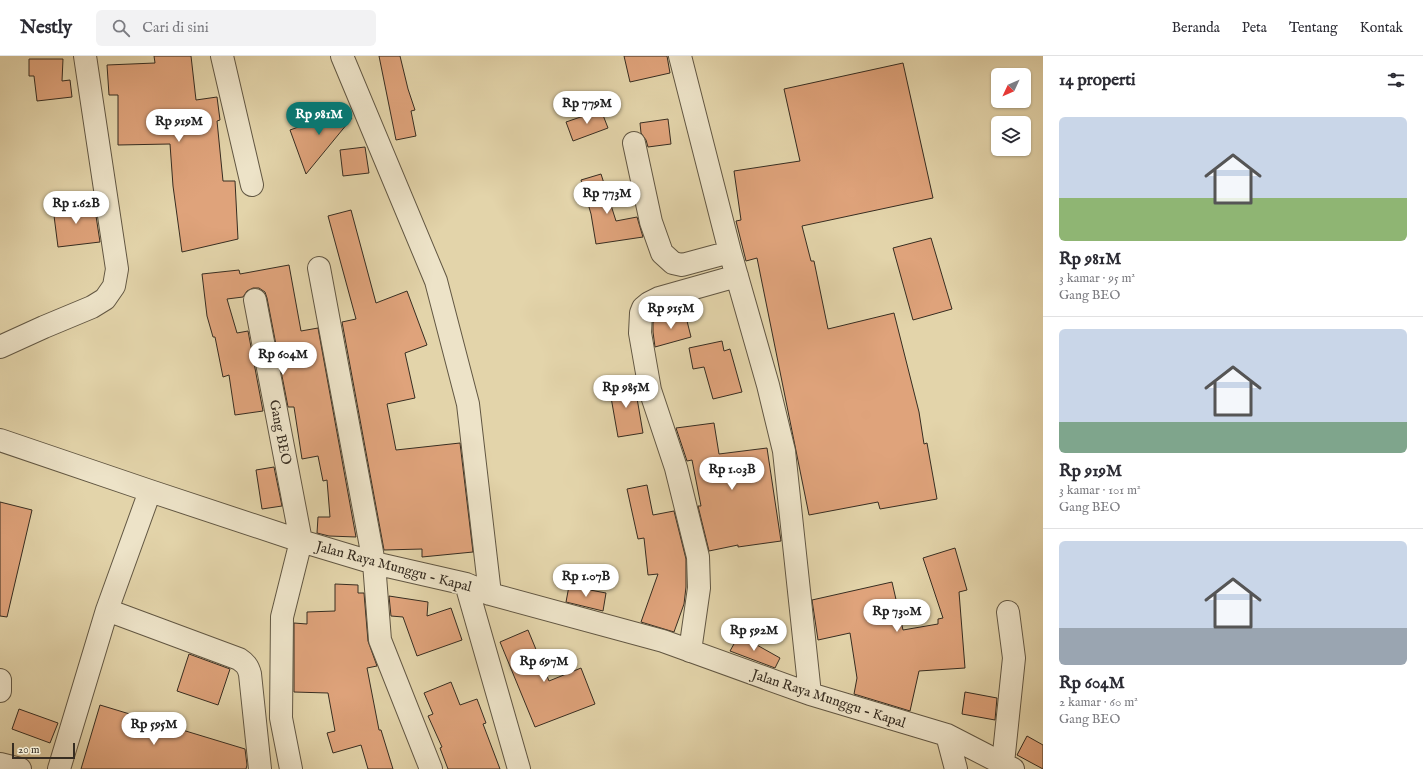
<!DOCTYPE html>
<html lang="id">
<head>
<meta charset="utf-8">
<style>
  :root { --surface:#fff; --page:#f2f2f3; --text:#2b2b33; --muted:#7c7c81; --line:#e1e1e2; --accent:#0f766e }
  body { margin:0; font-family:"IM FELL English",serif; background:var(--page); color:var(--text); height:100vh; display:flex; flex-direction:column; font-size:15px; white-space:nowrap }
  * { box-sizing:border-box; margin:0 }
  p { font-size:13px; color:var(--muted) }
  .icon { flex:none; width:22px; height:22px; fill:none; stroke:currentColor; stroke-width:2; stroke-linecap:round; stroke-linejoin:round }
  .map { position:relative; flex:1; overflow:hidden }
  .side { display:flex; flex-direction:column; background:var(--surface); width:380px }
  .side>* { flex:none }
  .needle { width:26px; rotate:226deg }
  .controls { position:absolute; left:991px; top:12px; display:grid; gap:8px }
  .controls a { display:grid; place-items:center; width:40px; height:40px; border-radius:6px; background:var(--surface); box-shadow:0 1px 3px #0004; font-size:20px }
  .scale { position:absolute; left:12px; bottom:10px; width:63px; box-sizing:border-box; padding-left:4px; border:2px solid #372d21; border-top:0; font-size:11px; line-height:14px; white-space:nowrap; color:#372d21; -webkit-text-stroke:3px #ede3c8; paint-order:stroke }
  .price { position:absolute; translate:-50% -34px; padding:0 9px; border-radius:14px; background:#fff; color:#222; font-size:13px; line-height:26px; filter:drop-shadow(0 1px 2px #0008) }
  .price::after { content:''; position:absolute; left:50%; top:24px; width:12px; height:9px; margin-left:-6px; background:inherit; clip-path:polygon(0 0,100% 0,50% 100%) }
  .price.active { background:var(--accent); color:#fff }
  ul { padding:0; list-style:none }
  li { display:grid; align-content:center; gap:8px; height:212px; padding:0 16px }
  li+li { border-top:1px solid var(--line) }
  li span { display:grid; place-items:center; height:124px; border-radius:6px; color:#555 }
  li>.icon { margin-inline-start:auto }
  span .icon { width:72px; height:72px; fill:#fffc; stroke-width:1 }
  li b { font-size:17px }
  h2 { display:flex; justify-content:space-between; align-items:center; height:48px; padding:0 16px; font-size:17px }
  header { display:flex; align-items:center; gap:24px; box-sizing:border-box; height:56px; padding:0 20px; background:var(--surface); border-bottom:1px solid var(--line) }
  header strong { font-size:19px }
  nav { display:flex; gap:22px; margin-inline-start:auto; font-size:14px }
  .search { width:280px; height:36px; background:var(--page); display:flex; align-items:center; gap:10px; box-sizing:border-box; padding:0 14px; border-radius:6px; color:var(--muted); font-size:15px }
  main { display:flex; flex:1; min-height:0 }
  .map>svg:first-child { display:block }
  .building { fill:#dfa37b; stroke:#372d21 }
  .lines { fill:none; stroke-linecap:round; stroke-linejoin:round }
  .minor-casing { stroke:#625743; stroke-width:24 }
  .minor { stroke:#ede3c8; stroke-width:22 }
  .labels { text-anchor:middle; stroke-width:4; stroke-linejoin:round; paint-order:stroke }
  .street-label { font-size:14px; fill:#372d21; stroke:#ede3c8 }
</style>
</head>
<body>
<header>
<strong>Nestly</strong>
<div class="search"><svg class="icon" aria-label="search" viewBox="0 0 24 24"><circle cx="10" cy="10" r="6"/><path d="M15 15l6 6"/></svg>Cari di sini</div>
<nav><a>Beranda</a><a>Peta</a><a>Tentang</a><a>Kontak</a></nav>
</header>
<main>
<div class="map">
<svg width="1043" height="713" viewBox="0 0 1043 713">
  <rect width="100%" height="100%" fill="#e3d4aa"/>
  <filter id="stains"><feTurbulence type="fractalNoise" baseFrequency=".005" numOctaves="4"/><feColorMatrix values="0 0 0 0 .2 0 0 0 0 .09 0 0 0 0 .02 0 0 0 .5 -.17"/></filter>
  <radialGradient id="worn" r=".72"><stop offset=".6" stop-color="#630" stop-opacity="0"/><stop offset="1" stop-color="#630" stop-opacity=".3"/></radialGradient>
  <path class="building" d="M154,0H191L196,44L217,41L220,64L217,65L223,125H235L238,183L182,196L173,130L170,88L118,89V39H109L107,9L155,7Z
    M379,0H400L408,33L415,54L411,55L416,80L396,84Z
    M624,0H667L670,17L630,26Z
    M29,3H63L62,25L70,24L72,41L37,45L34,20H29Z
    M903,7L933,142L802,170L811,205H814L828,273L894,257L919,356L924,388L927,387L937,443L880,453L878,446L809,459L757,202L746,205L736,165L741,164L734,115L800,105L784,33Z
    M337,49L352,62L306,118L290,74L329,60Z
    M601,54L608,72L573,85L566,66Z
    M668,63L671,88L648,91L646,84L641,77L640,67Z
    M365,91L369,117L343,120L340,94Z
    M601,118L616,165L637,161L643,181L596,188L591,158L581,124Z
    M94,147L100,186L58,191L53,152Z
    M351,154L376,247L407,235L427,289L405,297L415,342L387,348L396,394L460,387L473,496L422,501V493L384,494L342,266L356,263L328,160Z
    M931,182L952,253L913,264L893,192Z
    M289,209L301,275L318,272L356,481L329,480L317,477L318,461H330L327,424L323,425L318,400L302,403L294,351H288L267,242L265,236L259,232H253L247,235L243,241L227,243L237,277L248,275L263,355L235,359L229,319L223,321L215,281H213L207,260L202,218L239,214L240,218Z
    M685,257L691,281L655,291L653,276V266Z
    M722,285L724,295L730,293L742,336L713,343L704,311L693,313L689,292Z
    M634,325L643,377L618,381L609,330Z
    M714,367L719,398L767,392L781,485L738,491V489L709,495L698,450H701L692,404L687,405L676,372Z
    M274,411L282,450L262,453L256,414Z
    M647,429L653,459L674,455L686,503V531L684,548L674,576L641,566L658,518L648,519L644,482L638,483L627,433Z
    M0,446L32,454L7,561L0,560Z
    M955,492L967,534L959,536L965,612L919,615L910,655L854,638L857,622L850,577L818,584L812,544L892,526L903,574L938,568V563L943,562L923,502Z
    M335,528L358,529V537H364L368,585L377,610L367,612L379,674H381L393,713H368L361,689L333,697L327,677L335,675L328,637L294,636V567L307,568V556L335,555Z
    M569,530L606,537L603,555L566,546Z
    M389,540L428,546L427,560L451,552L462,584L417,600L403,561L391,560Z
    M528,574L549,625L581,612L595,648L535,671L500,586Z
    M739,579L780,602L775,612L730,595Z
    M189,598L230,613L218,649L177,635Z
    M451,626L460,649L477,643L486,667L483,668L500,713H448L440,692L442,691L428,660L433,658L424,637Z
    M965,636L997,642L995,664L962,658Z
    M100,649L245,693L247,709L246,713H81Z
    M19,653L58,667L50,687L12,673Z
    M1027,680L1043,689V713L1017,699Z"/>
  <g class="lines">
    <defs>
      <path id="minor" d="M222,0L252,129
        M342,0L436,225L468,348L490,538
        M680,0L730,196L768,329L784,395L810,638
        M634,87L651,166L662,197L673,207L682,209L730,196
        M319,212L374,507L380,584L431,713
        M255,244L301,485L282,561L281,662L291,713
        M0,291L44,271L92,251L105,243L114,230L117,213L85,0
        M0,384L150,435L301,485L374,507L466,528L490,538L663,585L810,638L947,679L1013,713
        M466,528L519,713
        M107,554L239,603C245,607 248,610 250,618L260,713
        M690,595L699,532L698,501L676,412L650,334L640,277L641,257L643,252L649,247L659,242L737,220
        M0,624V635
        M947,679L956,713
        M1003,707L1014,602L1008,556
        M0,708L20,713
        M59,713L107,554L150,435"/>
    </defs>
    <use href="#minor" class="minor-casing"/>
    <use href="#minor" class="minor"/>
  </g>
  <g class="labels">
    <g class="street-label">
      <text transform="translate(281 376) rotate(79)" y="5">Gang BEO</text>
      <text transform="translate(394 510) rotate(15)" y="5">Jalan Raya Munggu - Kapal</text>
      <text transform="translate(829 642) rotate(18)" y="5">Jalan Raya Munggu - Kapal</text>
    </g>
  </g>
  <rect width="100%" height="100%" filter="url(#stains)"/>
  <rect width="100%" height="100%" fill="url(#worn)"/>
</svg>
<div class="controls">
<a><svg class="needle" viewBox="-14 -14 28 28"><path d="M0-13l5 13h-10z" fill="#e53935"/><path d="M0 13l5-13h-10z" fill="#7c7c81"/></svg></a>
<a><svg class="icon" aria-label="layers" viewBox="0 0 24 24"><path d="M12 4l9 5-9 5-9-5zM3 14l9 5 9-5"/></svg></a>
</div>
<div class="scale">20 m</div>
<b class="price" style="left:587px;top:69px">Rp 779M</b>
<b class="price active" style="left:319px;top:80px">Rp 981M</b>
<b class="price" style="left:179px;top:87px">Rp 919M</b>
<b class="price" style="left:607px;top:159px">Rp 773M</b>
<b class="price" style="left:76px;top:169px">Rp 1.62B</b>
<b class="price" style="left:671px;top:274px">Rp 915M</b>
<b class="price" style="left:283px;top:320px">Rp 604M</b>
<b class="price" style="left:626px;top:353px">Rp 985M</b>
<b class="price" style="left:732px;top:435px">Rp 1.03B</b>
<b class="price" style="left:586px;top:542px">Rp 1.07B</b>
<b class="price" style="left:897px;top:577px">Rp 730M</b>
<b class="price" style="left:754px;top:596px">Rp 592M</b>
<b class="price" style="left:544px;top:627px">Rp 697M</b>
<b class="price" style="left:154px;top:690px">Rp 595M</b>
</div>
<section class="side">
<h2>14 properti<svg class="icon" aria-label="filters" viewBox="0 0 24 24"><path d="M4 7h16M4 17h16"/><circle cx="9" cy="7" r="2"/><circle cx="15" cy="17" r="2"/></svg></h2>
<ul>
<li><span style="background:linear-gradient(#c9d6e8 65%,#8fb573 0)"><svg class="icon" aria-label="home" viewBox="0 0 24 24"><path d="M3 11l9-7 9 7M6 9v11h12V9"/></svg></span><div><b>Rp 981M</b><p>3 kamar · 95 m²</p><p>Gang BEO</p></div></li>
<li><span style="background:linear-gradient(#c9d6e8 75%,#7fa58c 0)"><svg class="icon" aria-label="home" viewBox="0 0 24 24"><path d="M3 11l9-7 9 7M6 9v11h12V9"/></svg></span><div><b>Rp 919M</b><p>3 kamar · 101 m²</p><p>Gang BEO</p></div></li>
<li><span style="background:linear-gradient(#c9d6e8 70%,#9aa5b1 0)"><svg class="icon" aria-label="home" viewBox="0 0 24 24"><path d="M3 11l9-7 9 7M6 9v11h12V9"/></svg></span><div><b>Rp 604M</b><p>2 kamar · 60 m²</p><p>Gang BEO</p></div></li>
</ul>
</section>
</main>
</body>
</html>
